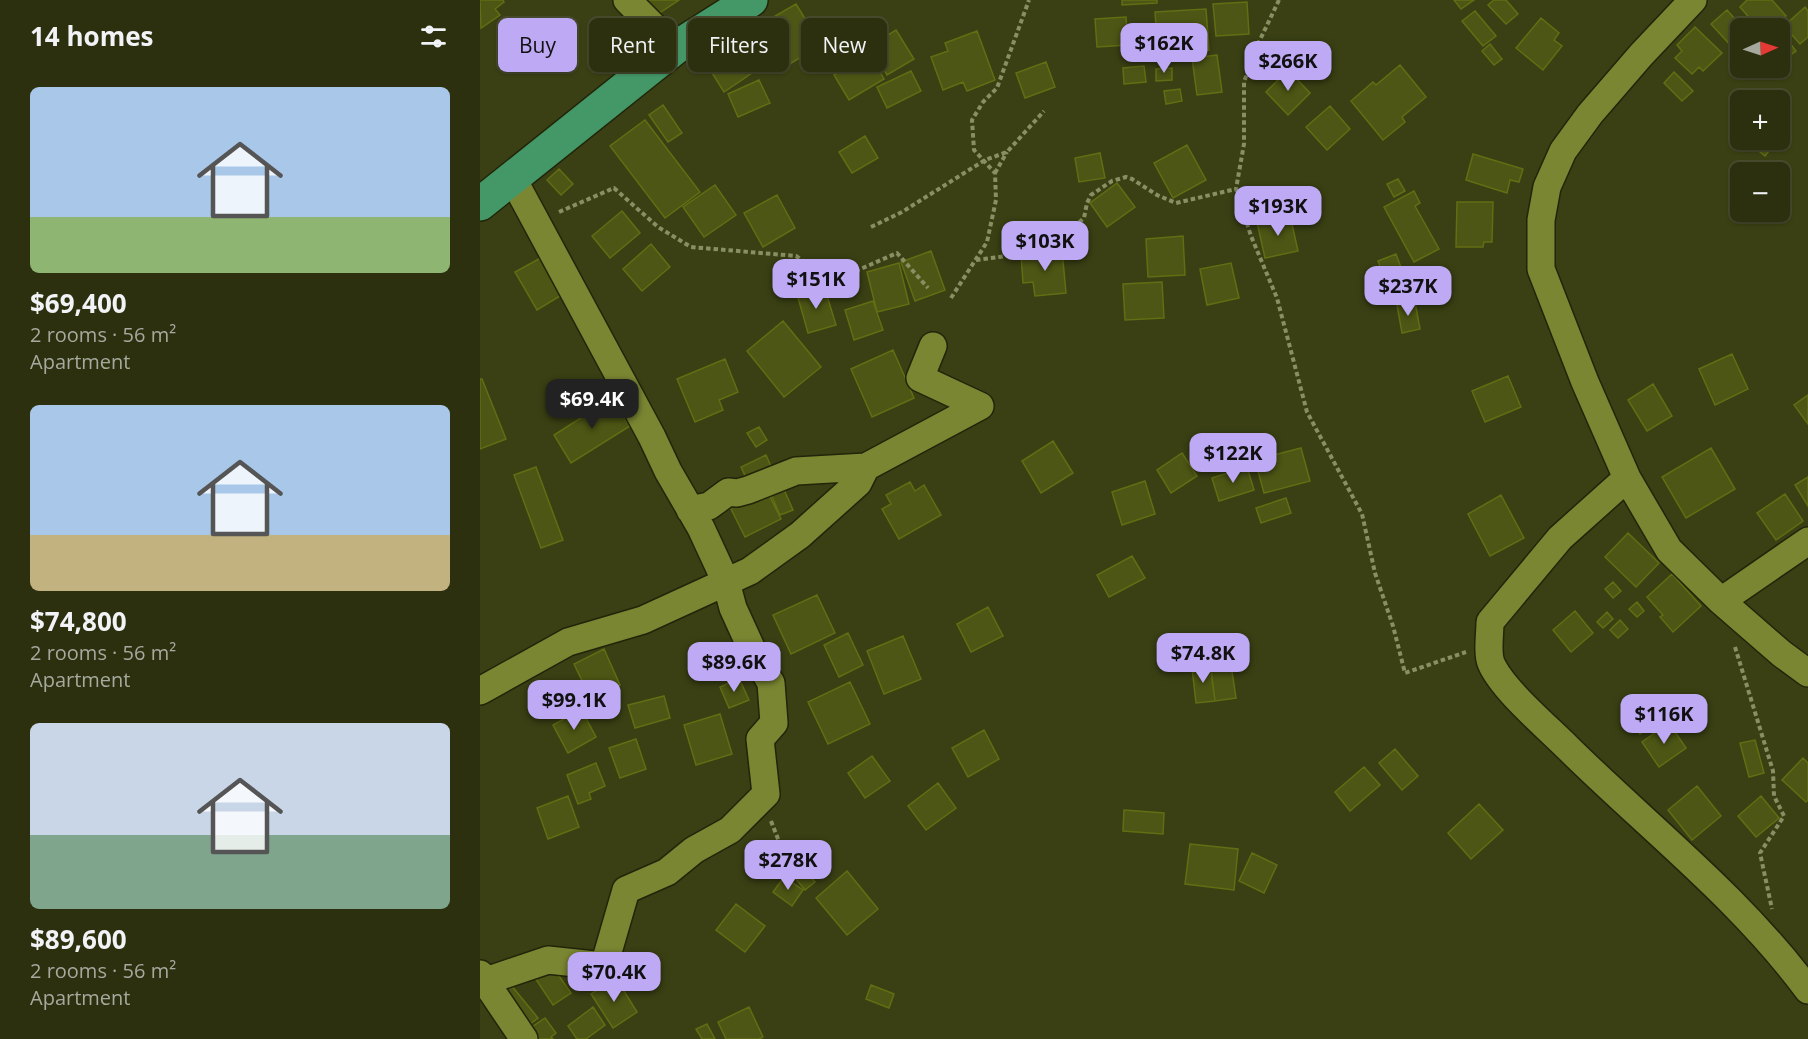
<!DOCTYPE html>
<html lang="en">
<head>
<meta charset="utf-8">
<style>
  :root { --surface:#2c300e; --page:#383c1c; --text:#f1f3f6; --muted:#a6a99e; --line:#484b2e; --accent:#bea9f5 }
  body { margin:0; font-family:"Open Sans",sans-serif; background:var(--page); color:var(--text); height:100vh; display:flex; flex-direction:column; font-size:22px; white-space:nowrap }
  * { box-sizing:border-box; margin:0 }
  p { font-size:20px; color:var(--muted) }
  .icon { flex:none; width:33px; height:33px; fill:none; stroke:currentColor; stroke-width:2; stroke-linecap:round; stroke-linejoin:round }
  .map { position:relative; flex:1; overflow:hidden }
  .details { display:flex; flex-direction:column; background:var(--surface); width:480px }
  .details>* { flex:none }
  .banner { position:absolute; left:18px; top:18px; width:570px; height:54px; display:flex; gap:12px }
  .needle { width:39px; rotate:87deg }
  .buttons { position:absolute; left:1250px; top:18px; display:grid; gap:12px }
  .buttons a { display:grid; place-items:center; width:60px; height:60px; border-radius:9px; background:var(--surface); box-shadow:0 2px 4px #0004,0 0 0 2px var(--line); font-size:30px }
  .price { position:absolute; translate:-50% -51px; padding:0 14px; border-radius:12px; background:var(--accent); color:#111; font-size:20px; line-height:39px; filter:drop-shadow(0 2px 3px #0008) }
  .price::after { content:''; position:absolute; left:50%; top:36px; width:18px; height:14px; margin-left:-9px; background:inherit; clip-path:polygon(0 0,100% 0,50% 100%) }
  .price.active { background:#222; color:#fff }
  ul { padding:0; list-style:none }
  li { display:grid; align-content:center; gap:12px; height:318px; padding:0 30px }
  li span { display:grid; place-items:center; height:186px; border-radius:9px; color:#555 }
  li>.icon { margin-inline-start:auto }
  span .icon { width:108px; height:108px; fill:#fffc; stroke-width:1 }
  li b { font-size:26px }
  h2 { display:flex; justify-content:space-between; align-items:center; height:72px; padding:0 30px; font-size:26px }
  .chip { padding:0 21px; border-radius:9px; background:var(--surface); box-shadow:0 2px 4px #0004,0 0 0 2px var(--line); font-size:21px; line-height:54px }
  .chip.active { background:var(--accent); color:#111 }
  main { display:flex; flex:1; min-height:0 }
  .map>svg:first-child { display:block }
  .building { fill:#4d5614; stroke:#636d13; stroke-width:1.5 }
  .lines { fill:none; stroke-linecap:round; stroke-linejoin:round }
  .minor-casing { stroke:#21250a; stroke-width:30 }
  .major-casing { stroke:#21250a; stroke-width:36 }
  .path { stroke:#888f63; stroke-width:4; stroke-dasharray:4.5 3; stroke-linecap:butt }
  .minor { stroke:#7b8632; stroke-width:27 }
  .major { stroke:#449868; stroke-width:33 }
</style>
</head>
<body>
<main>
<section class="details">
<h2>14 homes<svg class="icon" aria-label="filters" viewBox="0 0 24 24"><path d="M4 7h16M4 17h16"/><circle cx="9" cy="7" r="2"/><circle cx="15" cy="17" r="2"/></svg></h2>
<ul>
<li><span style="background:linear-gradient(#a9c7e8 70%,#8fb573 0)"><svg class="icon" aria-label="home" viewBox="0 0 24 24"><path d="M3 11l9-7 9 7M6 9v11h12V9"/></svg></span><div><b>$69,400</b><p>2 rooms · 56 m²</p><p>Apartment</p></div></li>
<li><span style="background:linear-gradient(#a9c7e8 70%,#c2b280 0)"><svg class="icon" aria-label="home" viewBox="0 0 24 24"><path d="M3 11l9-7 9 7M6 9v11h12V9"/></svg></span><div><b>$74,800</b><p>2 rooms · 56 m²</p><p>Apartment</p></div></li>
<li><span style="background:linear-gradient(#c9d6e8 60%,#7fa58c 0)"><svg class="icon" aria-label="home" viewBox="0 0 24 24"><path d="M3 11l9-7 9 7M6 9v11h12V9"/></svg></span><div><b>$89,600</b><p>2 rooms · 56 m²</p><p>Apartment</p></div></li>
</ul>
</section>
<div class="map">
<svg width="1328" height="1039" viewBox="0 0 1328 1039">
  <rect width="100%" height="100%" fill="#3a4013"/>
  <path class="building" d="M0,0H23L24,2L15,9L20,15L1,28Z
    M164,0H199L175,16Z
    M642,0H677V3L642,5Z
    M974,0H994L981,9Z
    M1014,0H1026L1038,14L1026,24L1008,5Z
    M1267,0H1292L1306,16L1292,28H1278L1260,7Z
    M767,2L769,34L736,36L733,4Z
    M316,4L341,45L308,65L283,23Z
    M1325,7L1328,11V37L1320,44L1304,26Z
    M726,9L729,50L678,54L675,12Z
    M1247,10L1263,28H1260V42L1253,48L1231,24Z
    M995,11L1016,36L1003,46L982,21Z
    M646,17L648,45L617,47L615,19Z
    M1061,18L1079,33L1074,40L1082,46L1063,70L1036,48Z
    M142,27L160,56L143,66L125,37Z
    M1215,27L1242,53L1223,71L1219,67L1212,74L1195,58L1202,51L1197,45Z
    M1298,27L1316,51L1299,63V28H1296Z
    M281,30L297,56L274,70L259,44Z
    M416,30L434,59L407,75L390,46Z
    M497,31L515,80L487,91L483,82L463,90L451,57L468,51L465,43Z
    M250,39L272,73L244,92L222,57Z
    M1010,44L1022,59L1014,65L1002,51Z
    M390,54L404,79L369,100L354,75Z
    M737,55L742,92L717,95L712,58Z
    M566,62L575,87L545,98L536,73Z
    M920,65L946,97L922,117L925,122L903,140L871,101L893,82L896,85Z
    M664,66L666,82L644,84L643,68Z
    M692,68V80L676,81V69Z
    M808,70L830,93L808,115L786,92Z
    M431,71L441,91L407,108L397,87Z
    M1194,72L1213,91L1202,101L1184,83Z
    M279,80L290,103L258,117L248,94Z
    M700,89L702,101L686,104L684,91Z
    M183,105L202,133L188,142L169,115Z
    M850,106L870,129L847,150L826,127Z
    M1299,109L1311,119L1299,133Z
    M165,120L220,192L185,218L130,146Z
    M385,136L398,158L372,173L359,152Z
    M1265,140H1298L1285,156Z
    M707,145L726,180L693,198L674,163Z
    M620,153L625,178L599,182L595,158Z
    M993,154L1043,169L1039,182L1030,180L1027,193L986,180Z
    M79,169L93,184L81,195L67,180Z
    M918,179L925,191L914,197L907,184Z
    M637,183L655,207L627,227L610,203Z
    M235,185L256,215L224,237L203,207Z
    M934,191L940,203L935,206L959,249L934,262L904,207Z
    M297,195L315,228L283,247L264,213Z
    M977,202H1013L1012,242H1004L1003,247H976Z
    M142,211L160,233L130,258L112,236Z
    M810,215L818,251L785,258L777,222Z
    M703,236L705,275L668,277L666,239Z
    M171,244L190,267L162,291L143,269Z
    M582,250L586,293L555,296L553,282L543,283L541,254Z
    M451,251L465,290L435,301L421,262Z
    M916,254L929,289L911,296L898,261Z
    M64,256L85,293L57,310L35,272Z
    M419,263L429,304L397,312L387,272Z
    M751,263L759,298L727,305L720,269Z
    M682,282L684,318L645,320L643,284Z
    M344,286L356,325L328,333L317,294Z
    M393,301L403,330L374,340L365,310Z
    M935,302L940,329L922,333L917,305Z
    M303,321L341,367L304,397L267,351Z
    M413,350L434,398L392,417L371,369Z
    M1252,354L1268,389L1235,405L1219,369Z
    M245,359L258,392L239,400L243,410L215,422L197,379Z
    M1028,376L1041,407L1005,422L992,391Z
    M0,379H2L26,439L0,449Z
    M1173,384L1192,416L1167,431L1148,400Z
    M1328,395V424L1314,405Z
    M132,398L150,426L91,463L74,435Z
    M279,427L287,440L276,447L267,433Z
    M573,441L593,473L561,493L542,461Z
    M821,448L830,481L784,493L775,460Z
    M1231,448L1255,489L1206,518L1182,477Z
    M702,453L717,476L691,493L677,470Z
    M286,455L294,473L269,484L261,467Z
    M56,467L83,540L61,548L34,475Z
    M767,467L774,490L739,501L732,478Z
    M1328,477V506L1315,485Z
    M665,481L675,514L642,525L632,492Z
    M430,482L435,491L444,485L461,515L419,539L402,509L411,504L406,495Z
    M302,485L313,510L300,515L289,490Z
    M286,489L301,519L265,537L250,507Z
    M1305,494L1323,521L1296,540L1277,513Z
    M1021,495L1044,538L1010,556L988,514Z
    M806,498L811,513L781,523L776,508Z
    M1148,533L1179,563L1156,587L1125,557Z
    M652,556L665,578L629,597L617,575Z
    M1192,574L1221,606L1193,632L1180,617L1183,615L1167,597Z
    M1133,582L1141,591L1133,598L1125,589Z
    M337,595L355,633L311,654L293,615Z
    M1157,602L1164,611L1157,617L1149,609Z
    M508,607L523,636L491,652L477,624Z
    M1095,611L1113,633L1091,652L1073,630Z
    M1127,612L1133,619L1123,628L1117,622Z
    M1140,620L1148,629L1138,638L1130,630Z
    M368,633L383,665L359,677L344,645Z
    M423,636L441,679L404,694L387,651Z
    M124,649L140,685L111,699L94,664Z
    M750,658L756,698L735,701L730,661Z
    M730,665L735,701L716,703L712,668Z
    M259,678L269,700L249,708L240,687Z
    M370,682L390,724L348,744L328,702Z
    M184,696L190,718L155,728L148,705Z
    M1166,700L1180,718L1160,734L1146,715Z
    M101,709L116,737L88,753L73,725Z
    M240,714L252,754L216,765L204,725Z
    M1189,723L1206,748L1179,767L1162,742Z
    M504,730L519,759L488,777L472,748Z
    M156,739L166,769L140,778L129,748Z
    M1275,740L1284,773L1269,777L1260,743Z
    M915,749L938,776L922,790L899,763Z
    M392,756L410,781L385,798L368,773Z
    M1323,758L1328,763V800L1326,802L1302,780Z
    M116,763L125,786L109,793L111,799L98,804L87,775Z
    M884,767L900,785L870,811L855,792Z
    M458,783L476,808L446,830L428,806Z
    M1217,786L1241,816L1212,840L1188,810Z
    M88,796L99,827L68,839L57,808Z
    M1281,796L1299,818L1276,837L1258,816Z
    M999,804L1023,830L991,859L968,833Z
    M644,810L684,813L683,834L643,831Z
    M710,844L758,849L754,890L705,884Z
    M772,853L797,865L784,893L759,881Z
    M321,865L335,882L325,890L311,873Z
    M367,871L398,909L367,935L336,898Z
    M304,877L323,890L312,906L293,892Z
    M256,904L285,926L265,952L236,930Z
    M70,963L91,993L73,1005L53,975Z
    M136,978L157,1012L133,1028L111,994Z
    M31,985L58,1018L46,1027L20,994Z
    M391,985L414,994L409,1008L386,999Z
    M113,1007L125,1025L106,1039H97L88,1026Z
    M269,1007L283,1037L279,1039H246L238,1022Z
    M65,1018L76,1033L71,1037L73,1039H56L49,1029Z
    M227,1024L235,1039H222L216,1029Z"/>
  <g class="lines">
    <defs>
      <path id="minor" d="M147,0L195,48
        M1213,0L1161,55L1110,114L1083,151L1067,187L1061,220V269L1105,382L1147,478L1189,550L1241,601L1302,654L1328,673
        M453,346L440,378L500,406
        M1147,478L1080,538L1010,622C1010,634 1007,652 1011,663C1022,689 1066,726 1087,747C1168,827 1260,898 1328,990
        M210,510L229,506L248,492L257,493L268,490L316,471L386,467L500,406
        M1241,601L1328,541
        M0,691L88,642L163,620L270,571L320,535L378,483L386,467
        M0,974L44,1039
        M0,983L68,960L124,966L146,890L187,872L214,850L250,830L286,794L280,739L294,723L291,683L273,652L253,608L246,582L221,528L188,471L172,437L33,179"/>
      <path id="major" d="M0,204L195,48L271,0"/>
    </defs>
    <use href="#minor" class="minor-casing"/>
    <use href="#major" class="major-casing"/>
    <path class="path" d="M799,0L778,44L764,82V144L756,189L771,236L797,298L827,412L882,514L895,573L913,626L925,673L986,652
      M515,173L527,152
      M79,212L134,188L178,227L211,247L316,256L347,278L376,271L417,253L448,288
      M391,227L422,212L505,160L527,152L564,111
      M496,260L527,256L568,246L585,235L604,218L607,203L611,195L632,181L646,177L652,179L677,195L696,203L756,189
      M471,298L507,242L516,200L515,173L494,150L492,120L503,102L517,88L549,0
      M1255,647L1293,771L1294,796L1304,816L1280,853L1292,909
      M291,821L300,844L304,865"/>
    <use href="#minor" class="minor"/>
    <use href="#major" class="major"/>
  </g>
</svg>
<div class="buttons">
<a><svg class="needle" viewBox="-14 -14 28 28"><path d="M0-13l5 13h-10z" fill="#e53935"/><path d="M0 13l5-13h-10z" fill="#a6a99e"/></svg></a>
<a>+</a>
<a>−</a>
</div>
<b class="price" style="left:684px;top:74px">$162K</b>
<b class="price" style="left:808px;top:92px">$266K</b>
<b class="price" style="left:798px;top:237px">$193K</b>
<b class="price" style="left:565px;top:272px">$103K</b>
<b class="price" style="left:336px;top:310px">$151K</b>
<b class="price" style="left:928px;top:317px">$237K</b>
<b class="price active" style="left:112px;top:430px">$69.4K</b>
<b class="price" style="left:753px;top:484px">$122K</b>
<b class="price" style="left:723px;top:684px">$74.8K</b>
<b class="price" style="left:254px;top:693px">$89.6K</b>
<b class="price" style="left:94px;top:731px">$99.1K</b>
<b class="price" style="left:1184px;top:745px">$116K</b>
<b class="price" style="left:308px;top:891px">$278K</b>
<b class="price" style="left:134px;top:1003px">$70.4K</b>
<div class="banner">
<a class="chip active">Buy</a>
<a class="chip">Rent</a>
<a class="chip">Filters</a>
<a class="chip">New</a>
</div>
</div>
</main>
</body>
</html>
